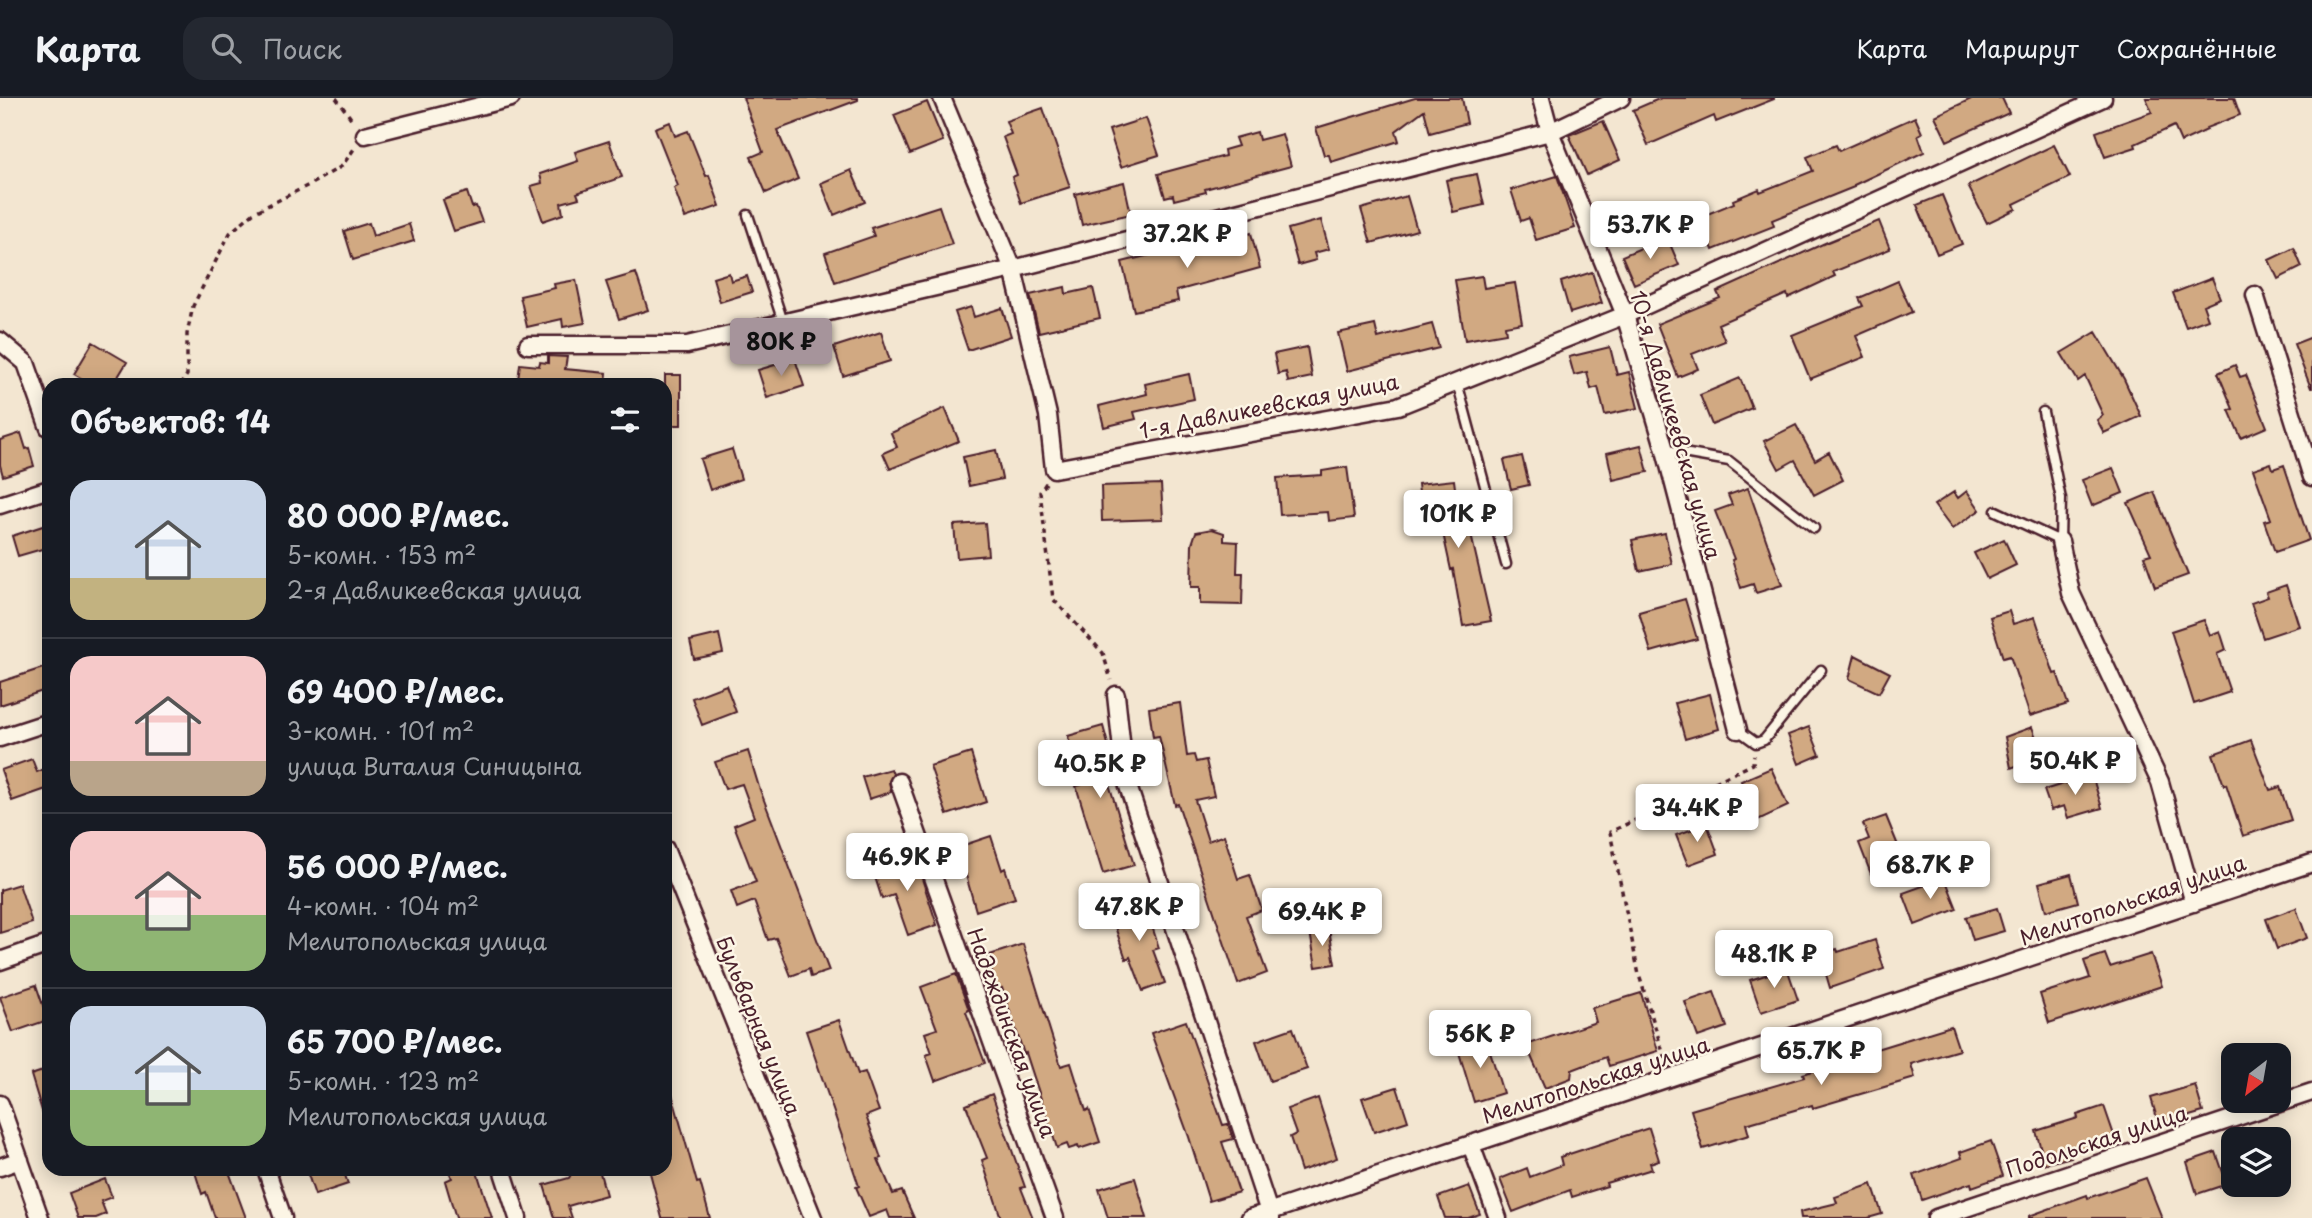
<!DOCTYPE html>
<html lang="ru">
<head>
<meta charset="utf-8">
<style>
  :root { --surface:#171b24; --page:#242831; --text:#f1f3f6; --muted:#9ea1a6; --line:#363941; --accent:#a6949b }
  body { margin:0; font-family:"Playpen Sans",sans-serif; background:var(--page); color:var(--text); height:100vh; display:flex; flex-direction:column; font-size:26px; white-space:nowrap }
  * { box-sizing:border-box; margin:0 }
  p { font-size:23px; color:var(--muted) }
  .icon { flex:none; width:38px; height:38px; fill:none; stroke:currentColor; stroke-width:2; stroke-linecap:round; stroke-linejoin:round }
  .map { position:relative; flex:1; overflow:hidden }
  .sheet { position:absolute; left:42px; top:280px; width:630px; height:798px; display:flex; flex-direction:column; background:var(--surface); border-radius:21px; box-shadow:0 4px 18px #0003 }
  .sheet>* { flex:none }
  .needle { width:46px; rotate:211deg }
  .tools { position:absolute; left:2221px; top:945px; display:grid; gap:14px }
  .tools a { display:grid; place-items:center; width:70px; height:70px; border-radius:14px; background:var(--surface); box-shadow:0 4px 18px #0003; font-size:35px }
  .price { position:absolute; translate:-50% -60px; padding:0 16px; border-radius:7px; background:#fff; color:#222; font-size:23px; line-height:46px; filter:drop-shadow(0 2px 4px #0008) }
  .price::after { content:''; position:absolute; left:50%; top:42px; width:21px; height:16px; margin-left:-10px; background:inherit; clip-path:polygon(0 0,100% 0,50% 100%) }
  .price.current { background:var(--accent); color:#111 }
  ul { padding:0; list-style:none }
  li { display:flex; align-items:center; gap:21px; height:175px; padding:0 28px }
  li+li { border-top:2px solid var(--line) }
  li span { display:grid; place-items:center; flex:none; width:196px; height:140px; border-radius:21px; color:#555 }
  li>.icon { margin-inline-start:auto }
  span .icon { width:84px; height:84px; fill:#fffc; stroke-width:1 }
  li b { font-size:30px }
  h2 { display:flex; justify-content:space-between; align-items:center; height:84px; padding:0 28px; font-size:30px }
  header { display:flex; align-items:center; gap:42px; box-sizing:border-box; height:98px; padding:0 35px; background:var(--surface); border-bottom:2px solid var(--line) }
  header strong { font-size:33px }
  nav { display:flex; gap:38px; margin-inline-start:auto; font-size:24px }
  .search { width:490px; height:63px; background:var(--page); display:flex; align-items:center; gap:18px; box-sizing:border-box; padding:0 24px; border-radius:21px; color:var(--muted); font-size:26px }
  .map>svg:first-child { display:block }
  .building { fill:#d1a982; stroke:#4a1f2b; stroke-width:2 }
  .lines { fill:none; stroke-linecap:round; stroke-linejoin:round }
  .lane-casing { stroke:#4a1f2b; stroke-width:13 }
  .street-casing { stroke:#4a1f2b; stroke-width:21 }
  .path { stroke:#4a1f2b; stroke-width:3.5; stroke-dasharray:5 5; stroke-linecap:butt }
  .lane { stroke:#fcf5e5; stroke-width:8 }
  .street { stroke:#fcf5e5; stroke-width:16 }
  .labels { text-anchor:middle; stroke-width:5; stroke-linejoin:round; paint-order:stroke }
  .street-label { font-size:21px; fill:#4a1f2b; stroke:#fcf5e5 }
</style>
</head>
<body>
<header>
<strong>Карта</strong>
<div class="search"><svg class="icon" aria-label="search" viewBox="0 0 24 24"><circle cx="10" cy="10" r="6"/><path d="M15 15l6 6"/></svg>Поиск</div>
<nav><a>Карта</a><a>Маршрут</a><a>Сохранённые</a></nav>
</header>
<div class="map">
<svg width="2312" height="1120" viewBox="0 0 2312 1120">
  <rect width="100%" height="100%" fill="#f3e6d1"/>
  <filter id="ink" filterUnits="userSpaceOnUse"><feTurbulence type="fractalNoise" baseFrequency=".0143" numOctaves="2"/><feDisplacementMap in="SourceGraphic" scale="14" xChannelSelector="R" yChannelSelector="G"/><feConvolveMatrix kernelMatrix="1 2 1 2 8 2 1 2 1" color-interpolation-filters="sRGB"/></filter>
  <g filter="url(#ink)">
    <path class="building" d="M743,0H858V2L777,32L798,81L766,95L751,59L763,54Z
      M1415,0H1462L1467,25L1430,35L1424,12L1396,33L1399,43L1331,64L1329,57H1324L1316,30Z
      M1661,0H1774V1L1716,24L1714,18L1648,47L1633,12Z
      M1973,0H2002L2009,15L1947,43L1935,18Z
      M2146,0H2234L2240,17L2206,30L2207,32L2181,44L2174,28L2135,46L2136,49L2105,59L2096,34L2152,14Z
      M927,4L943,43L910,56L894,17Z
      M1043,10L1070,89L1021,105L1012,79L1017,77L1003,39L1011,36L1006,23Z
      M1915,19L1922,35L1918,37L1924,54L1854,87V89L1772,122L1774,128L1713,152L1700,119L1734,105L1733,102L1759,91L1760,94L1813,73L1807,59L1836,47L1839,53Z
      M1146,20L1159,57L1121,69L1109,32Z
      M1603,23L1620,62L1587,77L1569,37Z
      M670,24L675,38L688,33L706,78L709,77L720,108L685,120L674,90L678,88L655,30Z
      M1257,34L1259,42L1282,36L1291,68L1205,91L1206,94L1174,102L1173,97L1165,99L1158,76L1225,58L1224,52L1238,48L1235,40Z
      M609,43L622,79L577,95L579,100L561,105L563,116L543,123L531,88L542,85L540,76L578,63L575,54Z
      M2054,47L2070,79L2014,106L2016,111L1987,125L1968,88Z
      M851,72L865,104L834,117L821,85Z
      M1477,76L1484,107L1453,114L1446,82Z
      M1557,78L1575,130L1536,142L1529,120L1521,123L1511,92Z
      M1124,84L1131,116L1082,127L1075,96Z
      M467,94L472,109L476,108L482,124L454,133L443,102Z
      M1942,97L1962,146L1937,156L1917,107Z
      M1407,98L1417,132L1371,145L1361,111Z
      M939,108L952,146L835,184L825,155L874,138L871,130Z
      M1321,122L1329,151L1314,155L1316,162L1298,167L1288,131Z
      M1879,123L1890,151L1833,174L1835,178L1788,200L1787,196L1718,226L1725,243L1692,256L1698,271L1678,279L1657,226L1720,200L1717,194L1825,145Z
      M369,125L373,138L409,126L414,143L353,162L344,133Z
      M1251,135L1260,170L1176,193L1178,203L1134,213L1122,164L1166,153L1167,157Z
      M1667,139L1679,167L1634,186L1622,158Z
      M2294,150L2302,169L2278,181L2269,162Z
      M1592,174L1602,205L1570,215L1561,184Z
      M636,175L648,212L619,221L606,184Z
      M729,175L731,183L747,178L752,194L720,204L713,180Z
      M1482,178L1484,190L1515,185L1522,225L1505,228L1506,235L1465,242L1455,182Z
      M2212,180L2220,200L2203,207L2208,221L2186,229L2173,195Z
      M576,182L585,225L563,229L562,221L527,229L520,198L555,190L554,186Z
      M1898,183L1912,214L1856,238L1865,259L1810,281L1792,237L1863,208L1859,200Z
      M1065,189L1066,196L1093,190L1100,220L1039,234L1030,197Z
      M971,209L974,219L1002,210L1011,238L968,252L955,214Z
      M1432,226L1439,250L1347,273L1338,235L1375,227L1378,240Z
      M881,234L890,263L843,278L834,249Z
      M2096,234L2124,281L2141,318L2104,335L2097,322L2103,317L2085,278L2078,283L2061,255Z
      M2312,239V290H2311L2294,246Z
      M93,244L127,264L113,287H93L74,276Z
      M1307,249L1312,279L1288,284L1286,274L1278,276L1274,256Z
      M1610,249L1617,277L1629,274L1638,310L1605,317L1598,289L1591,291L1587,274L1574,277L1569,259Z
      M548,258L567,259L565,271L607,275L606,287H567L518,282L520,266L539,268L540,264L548,265Z
      M795,261L804,288L767,300L758,272Z
      M2235,267L2240,279L2246,277L2267,329L2241,340L2229,312L2233,311L2218,275Z
      M1189,276L1194,301L1134,314L1136,321L1104,329L1099,308L1147,296L1145,286Z
      M665,277H681V327H665Z
      M1740,280L1752,310L1712,327L1700,297Z
      M945,310L959,343L890,371L883,355L897,349L891,335Z
      M1796,327L1815,362L1829,354L1843,382L1814,397L1795,362L1779,371L1764,343Z
      M21,335L26,351L29,350L34,368L3,378L0,367V342Z
      M1641,347L1648,374L1613,382L1607,355Z
      M732,351L741,381L710,392L700,361Z
      M996,352L1002,381L969,388L963,359Z
      M1522,358L1529,387L1511,391L1504,362Z
      M2271,365L2273,371L2284,367L2309,442L2275,454L2264,423L2271,421L2253,371Z
      M1347,369L1354,420L1329,423L1328,414L1280,417L1277,380L1322,377V373Z
      M2113,370L2123,395L2092,408L2082,382Z
      M1454,382L1460,430L1469,428L1491,523L1463,528L1453,471L1451,472L1438,412L1421,413L1418,386Z
      M1161,386L1163,421L1102,423L1101,388Z
      M1748,390L1782,487L1756,495L1753,486L1741,490L1732,462L1734,461L1715,413L1732,407L1728,397Z
      M1967,393L1980,412L1952,431L1934,407L1954,394L1958,400Z
      M2154,394L2188,477L2155,489L2144,458L2151,456L2128,405Z
      M985,425L988,457L957,460L954,427Z
      M49,426V449L18,458L12,438Z
      M1212,431L1224,435V443L1238,444L1237,475H1243L1242,507L1200,506V489H1191L1192,446L1196,434Z
      M1665,435L1672,466L1639,473L1632,442Z
      M2004,441L2016,467L1987,481L1974,455Z
      M2286,487L2299,528L2263,540L2251,505L2268,499L2266,494Z
      M1685,501L1697,541L1651,554L1639,514Z
      M2009,513L2013,526L2035,519L2054,576L2057,575L2068,606L2030,618L2010,558L2003,560L1990,519Z
      M2204,522L2210,537L2220,533L2226,552L2217,556L2230,594L2194,606L2171,533Z
      M719,536L723,555L694,561L690,543Z
      M1855,557L1890,575L1879,595L1849,581Z
      M49,568V591L0,607V584Z
      M726,587L736,614L702,627L692,600Z
      M1710,596L1719,631L1685,641L1675,605Z
      M1180,605L1187,658L1194,657L1196,664L1206,662L1214,698L1195,702L1208,743L1224,737L1238,781L1250,777L1262,812L1246,818L1267,875L1238,886L1178,706L1175,707L1159,638L1153,639L1149,610Z
      M1103,628L1111,657L1101,660L1134,767L1103,776L1076,688L1081,687L1068,638Z
      M1809,629L1820,657L1799,666L1788,637Z
      M2032,629L2043,658L2011,670L2005,639Z
      M2251,642L2270,692L2280,689L2291,722L2243,738L2226,686L2224,687L2213,656Z
      M748,653L759,689L829,873L811,879L809,871L791,878L776,840L768,842L754,803L737,810L731,793L756,784L734,727L754,719L742,686L725,691L715,664Z
      M971,655L986,704L947,717L930,668Z
      M32,661L37,674L44,671L49,690L12,703L1,672Z
      M1771,670L1788,708L1758,722L1741,683Z
      M891,671L893,676L889,683L891,694L869,701L862,679Z
      M2092,677L2102,710L2068,720L2064,708L2051,712L2044,692Z
      M1886,718L1899,750L1884,755L1889,770L1871,776L1859,745L1869,741L1863,726Z
      M1707,726L1718,756L1688,767L1676,737Z
      M991,738L1002,772L1005,770L1015,800L976,813L958,749Z
      M914,756L937,827L908,837L894,797L882,801L875,779L877,778L874,769Z
      M2071,776L2078,804L2046,813L2039,785Z
      M1945,780L1957,811L1915,827L1903,795Z
      M19,786L32,825L0,835V792Z
      M1144,803L1159,850L1153,852L1165,885L1143,893L1130,859L1126,861L1110,814Z
      M1997,810L2004,833L1973,842L1966,819Z
      M2296,810L2307,840L2277,851L2266,821Z
      M1329,831L1335,866L1316,869L1310,834Z
      M1875,842L1884,871L1830,890L1820,856L1837,851L1838,854Z
      M1023,846L1061,968L1071,965L1086,1013L1089,1011L1100,1044L1079,1051L1078,1048L1069,1051L1067,1046L1057,1050L1026,955L1024,956L1002,890L998,892L987,858Z
      M2105,856L2110,869L2151,856L2162,888L2049,925L2040,896L2090,880L2084,863Z
      M1787,870L1798,902L1761,914L1750,882Z
      M956,876L969,912L966,914L985,965L935,983L926,957L932,955L925,935L937,931L921,889Z
      M36,887L48,922L13,934L0,899Z
      M1714,894L1727,929L1698,939L1685,904Z
      M1641,895L1658,953L1609,968L1606,959L1572,972L1571,980L1545,990L1526,947L1596,924L1592,910Z
      M839,922L858,976L865,974L879,1013L866,1018L881,1060L878,1061L893,1096L902,1093L914,1120H890L887,1112L869,1119L856,1089L859,1088L806,933Z
      M1186,923L1223,1027L1228,1026L1233,1041L1222,1044L1239,1094L1209,1103L1189,1039L1151,935Z
      M1951,928L1959,952L1911,966L1915,980L1813,1010L1812,1007L1746,1026L1749,1037L1703,1051L1691,1012L1804,979L1803,976L1829,968L1830,969L1874,956L1873,952Z
      M1293,930L1307,971L1270,983L1256,943Z
      M1486,940L1503,995L1474,1004L1457,948Z
      M49,971V1023H45L31,977Z
      M2195,987L2203,1014L2159,1027L2151,1000Z
      M670,989L697,1085L700,1084L710,1120H662L649,1071H665V990Z
      M1397,989L1408,1023L1374,1034L1362,1000Z
      M992,996L1025,1089L1021,1090L1033,1120H1001L982,1062L987,1060L966,1007Z
      M1318,1000L1337,1060L1301,1073L1290,1039L1296,1036L1287,1011Z
      M2104,1008L2115,1040L2070,1055L2071,1059L2045,1066L2036,1033L2078,1020L2077,1017Z
      M1649,1030L1659,1062L1650,1065L1652,1071L1606,1085L1607,1088L1572,1099L1570,1092L1513,1114L1500,1081L1527,1070L1530,1079L1562,1067L1560,1059Z
      M1991,1043L2003,1078L1972,1089L1971,1085L1922,1102L1914,1077L1962,1060L1960,1054Z
      M2216,1054L2227,1086L2197,1096L2187,1064Z
      M194,1071H228L246,1120H215L206,1094L202,1096Z
      M306,1071H343L348,1086L315,1097Z
      M448,1071H476L492,1120H456L445,1083L452,1080Z
      M574,1071H599L606,1097L568,1108L572,1120H554L544,1087L569,1080Z
      M1135,1080L1147,1120H1108L1099,1091Z
      M2146,1080L2162,1120H2029V1118L2087,1097L2088,1100Z
      M105,1081L112,1099L101,1103L106,1116L96,1120H78L69,1095Z
      M1872,1086L1882,1116L1868,1120H1801L1800,1114L1837,1105L1835,1099Z
      M1469,1088L1480,1116L1468,1120H1445L1438,1099Z"/>
    <g class="lines">
      <defs>
        <path id="lane" d="M748,117L783,224
          M1457,284L1506,466
          M1666,352L1729,363L1814,430
          M1996,413L2060,443L2061,401L2043,314
          M1738,632L1756,645L1764,642L1821,572"/>
        <path id="street" d="M942,0L1013,171L1048,317L1054,371L1398,308L1625,217L2103,0
          M1541,0L1550,34L1625,217L1665,352L1738,632
          M365,37L511,0
          M2255,197L2312,379
          M0,243L26,265L49,330
          M528,247H687L1013,171L1550,34L1621,0
          M0,407L49,391
          M2060,443L2071,495L2160,684L2194,805
          M1116,597L1125,679L1271,1120
          M0,640L49,624
          M899,684L1055,1120
          M665,751L813,1120
          M0,863L49,846
          M0,1006L40,1120
          M1471,1047L1498,1120
          M0,1069L20,1062
          M266,1071L283,1120
          M502,1071L518,1120
          M1250,1120L2312,765
          M1936,1120L2312,994"/>
      </defs>
      <use href="#lane" class="lane-casing"/>
      <use href="#street" class="street-casing"/>
      <path class="path" d="M336,0L353,23
        M180,287L187,277V236L193,208L230,135L253,115L311,86L342,68L354,51
        M1046,385L1040,394L1053,501L1103,555L1111,582
        M1665,961L1639,877L1610,734L1753,666L1754,657"/>
      <use href="#lane" class="lane"/>
      <use href="#street" class="street"/>
    </g>
  </g>
  <g class="labels">
    <g class="street-label">
      <text transform="translate(1269 309) rotate(-11)" y="7">1-я Давликеевская улица</text>
      <text transform="translate(1675 327) rotate(74)" y="7">10-я Давликеевская улица</text>
      <text transform="translate(2133 803) rotate(-19)" y="7">Мелитопольская улица</text>
      <text transform="translate(758 928) rotate(68)" y="7">Бульварная улица</text>
      <text transform="translate(1011 935) rotate(70)" y="7">Надеждинская улица</text>
      <text transform="translate(1596 983) rotate(-18)" y="7">Мелитопольская улица</text>
      <text transform="translate(2097 1044) rotate(-18)" y="7">Подольская улица</text>
    </g>
  </g>
</svg>
<div class="tools">
<a><svg class="needle" viewBox="-14 -14 28 28"><path d="M0-13l5 13h-10z" fill="#e53935"/><path d="M0 13l5-13h-10z" fill="#9ea1a6"/></svg></a>
<a><svg class="icon" aria-label="layers" viewBox="0 0 24 24"><path d="M12 4l9 5-9 5-9-5zM3 14l9 5 9-5"/></svg></a>
</div>
<b class="price" style="left:1650px;top:163px">53.7K ₽</b>
<b class="price" style="left:1187px;top:172px">37.2K ₽</b>
<b class="price current" style="left:781px;top:280px">80K ₽</b>
<b class="price" style="left:1458px;top:452px">101K ₽</b>
<b class="price" style="left:2075px;top:699px">50.4K ₽</b>
<b class="price" style="left:1100px;top:702px">40.5K ₽</b>
<b class="price" style="left:1697px;top:746px">34.4K ₽</b>
<b class="price" style="left:907px;top:795px">46.9K ₽</b>
<b class="price" style="left:1930px;top:803px">68.7K ₽</b>
<b class="price" style="left:1139px;top:845px">47.8K ₽</b>
<b class="price" style="left:1322px;top:850px">69.4K ₽</b>
<b class="price" style="left:1774px;top:892px">48.1K ₽</b>
<b class="price" style="left:1480px;top:972px">56K ₽</b>
<b class="price" style="left:1821px;top:989px">65.7K ₽</b>
<section class="sheet">
<h2>Объектов: 14<svg class="icon" aria-label="filters" viewBox="0 0 24 24"><path d="M4 7h16M4 17h16"/><circle cx="9" cy="7" r="2"/><circle cx="15" cy="17" r="2"/></svg></h2>
<ul>
<li><span style="background:linear-gradient(#c9d6e8 70%,#c2b280 0)"><svg class="icon" aria-label="home" viewBox="0 0 24 24"><path d="M3 11l9-7 9 7M6 9v11h12V9"/></svg></span><div><b>80 000 ₽/мес.</b><p>5-комн. · 153 m²</p><p>2-я Давликеевская улица</p></div></li>
<li><span style="background:linear-gradient(#f6c9c9 75%,#b9a48a 0)"><svg class="icon" aria-label="home" viewBox="0 0 24 24"><path d="M3 11l9-7 9 7M6 9v11h12V9"/></svg></span><div><b>69 400 ₽/мес.</b><p>3-комн. · 101 m²</p><p>улица Виталия Синицына</p></div></li>
<li><span style="background:linear-gradient(#f6c9c9 60%,#8fb573 0)"><svg class="icon" aria-label="home" viewBox="0 0 24 24"><path d="M3 11l9-7 9 7M6 9v11h12V9"/></svg></span><div><b>56 000 ₽/мес.</b><p>4-комн. · 104 m²</p><p>Мелитопольская улица</p></div></li>
<li><span style="background:linear-gradient(#c9d6e8 60%,#8fb573 0)"><svg class="icon" aria-label="home" viewBox="0 0 24 24"><path d="M3 11l9-7 9 7M6 9v11h12V9"/></svg></span><div><b>65 700 ₽/мес.</b><p>5-комн. · 123 m²</p><p>Мелитопольская улица</p></div></li>
</ul>
</section>
</div>
</body>
</html>
